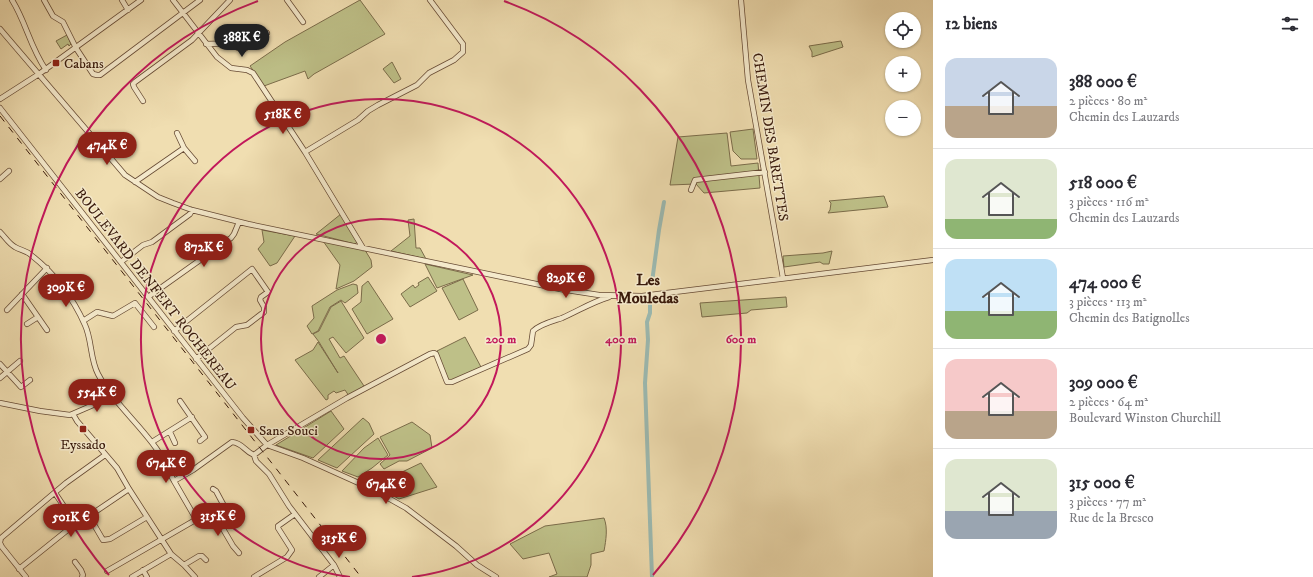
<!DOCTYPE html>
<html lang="fr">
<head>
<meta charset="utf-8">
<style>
  :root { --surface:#fff; --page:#f7f7f7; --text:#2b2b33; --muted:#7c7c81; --line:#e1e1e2; --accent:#8f2418 }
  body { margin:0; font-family:"IM FELL DW Pica",serif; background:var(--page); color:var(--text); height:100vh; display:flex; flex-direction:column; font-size:15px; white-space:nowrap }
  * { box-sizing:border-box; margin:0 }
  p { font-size:13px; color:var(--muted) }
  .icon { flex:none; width:22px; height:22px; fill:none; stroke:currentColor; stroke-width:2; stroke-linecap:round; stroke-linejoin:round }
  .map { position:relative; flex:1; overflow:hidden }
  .panel { display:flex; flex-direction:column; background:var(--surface); width:380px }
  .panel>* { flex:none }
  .buttons { position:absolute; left:885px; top:12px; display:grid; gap:8px }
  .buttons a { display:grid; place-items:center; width:36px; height:36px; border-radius:50%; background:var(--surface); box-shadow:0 1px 3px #0004; font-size:20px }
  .price { position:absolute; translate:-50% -34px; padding:0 9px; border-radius:14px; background:var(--accent); color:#fff; font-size:13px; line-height:26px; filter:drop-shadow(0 1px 2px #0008) }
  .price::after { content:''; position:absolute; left:50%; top:24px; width:12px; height:9px; margin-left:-6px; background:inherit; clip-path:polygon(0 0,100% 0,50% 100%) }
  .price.current { background:#222; color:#fff }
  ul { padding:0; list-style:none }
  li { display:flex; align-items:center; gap:12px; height:100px; padding:0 12px }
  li+li { border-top:1px solid var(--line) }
  li span { display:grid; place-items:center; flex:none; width:112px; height:80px; border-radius:12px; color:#555 }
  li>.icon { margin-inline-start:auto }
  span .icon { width:48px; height:48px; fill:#fffc; stroke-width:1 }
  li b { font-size:17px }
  h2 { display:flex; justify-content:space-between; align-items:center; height:48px; padding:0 12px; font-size:17px }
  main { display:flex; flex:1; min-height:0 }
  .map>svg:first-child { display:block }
  .green { fill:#bec088; stroke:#7b6c4a }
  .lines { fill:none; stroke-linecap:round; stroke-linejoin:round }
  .canal { stroke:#9cbbb3; stroke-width:4 }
  .minor-casing { stroke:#664a34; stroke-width:6 }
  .minor { stroke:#f5eacc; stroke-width:4.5 }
  .rail { stroke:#38190b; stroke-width:1; stroke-dasharray:7 7; stroke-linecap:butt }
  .ring { fill:none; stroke:#c2185b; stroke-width:2 }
  .poi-dot { fill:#8f2418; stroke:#f5eacc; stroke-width:1.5 }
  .labels { text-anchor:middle; stroke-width:3; stroke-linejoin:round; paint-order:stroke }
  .poi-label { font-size:14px; fill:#38190b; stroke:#f5eacc; text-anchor:start }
  .street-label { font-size:14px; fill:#38190b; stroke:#f5eacc }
  .quarter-label { font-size:16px; font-weight:bold; fill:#38190b; stroke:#f5eacc }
  .centre { fill:#c2185b; stroke:#f5eacc; stroke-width:2 }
  .ring-label { font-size:12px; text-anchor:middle; font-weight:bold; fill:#c2185b; stroke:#f5eacc; stroke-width:3; stroke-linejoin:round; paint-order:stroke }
</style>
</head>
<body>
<main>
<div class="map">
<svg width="933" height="577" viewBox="0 0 933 577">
  <rect width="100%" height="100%" fill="#f0deb1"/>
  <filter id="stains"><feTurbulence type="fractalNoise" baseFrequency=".005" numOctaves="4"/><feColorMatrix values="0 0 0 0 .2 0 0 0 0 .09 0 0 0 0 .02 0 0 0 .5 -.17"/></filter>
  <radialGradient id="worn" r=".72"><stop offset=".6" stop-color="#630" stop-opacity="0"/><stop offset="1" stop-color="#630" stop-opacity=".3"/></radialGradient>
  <path class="green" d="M360,0L385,34L314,74L308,79L305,71L264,86L250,66L285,42Z
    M67,35L71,44L69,46L68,44L61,49L56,41Z
    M841,41L843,47L812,57V52L809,46Z
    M392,62L401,79L394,83L383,69Z
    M753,129L757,159H741L733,151L730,132Z
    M727,133L731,166L758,163L760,188L704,193L696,184L670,185L678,137Z
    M884,196L888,207L828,213L830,210L831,203L829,201Z
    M341,214L357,242L355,244L316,234Z
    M414,219L416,248H420L426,259L391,251L410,236L408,220Z
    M262,230L295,236L277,263L270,266L258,249L264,242Z
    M323,241L365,250L371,260L372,267L354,281L336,289L340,265Z
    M832,251L829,264H823L820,262L784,267L783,256L823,253Z
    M425,264L473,275L437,288Z
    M428,277L437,291L410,307L401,294L413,285L415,288L419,285L418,283Z
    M463,279L478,310L459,320L442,288Z
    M368,281L393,319L367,334L352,309L361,302L362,286Z
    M353,284L357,285L358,293L345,303L341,300L330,307L318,331L312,334L307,326L314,318L312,306L337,290Z
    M786,297L787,307L751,310L747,313L702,317L700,303Z
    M341,301L364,338L346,353L333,337L329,339L340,358L344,356L364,386L349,396L345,390L336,393L334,391L328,395V399L326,400L295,360L313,350L318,342L338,373L319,342L313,334L319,331L331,307Z
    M465,337L481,367L451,381L447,379L437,351Z
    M331,411L344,429L313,458L276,445Z
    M363,418L369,423L374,434L337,468L318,460Z
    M412,422L430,435L432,448L407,461H399L384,469L380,464L390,455L380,437Z
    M378,438L388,455L372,468L358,477L342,471L364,448Z
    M421,463L437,487L399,499L378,487L400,473Z
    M604,518C608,528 606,540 604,551L591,554V565L587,577H549L557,574L549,553L523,559L510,544L545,526Z"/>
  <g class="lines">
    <path class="canal" d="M652,282L659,230L664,202
      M650,299V313L647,322L648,340L645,383L652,577"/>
    <defs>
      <path id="minor" d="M12,0C26,22 30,47 46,70
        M44,0L53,16L63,22L76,48L93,74L97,75H100L200,0
        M122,0L128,10
        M173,0L217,57L231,68L247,70L253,73L305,152L363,248
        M287,0L303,22
        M741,0L748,80L783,278
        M0,29L125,175L158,197L173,203L192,210L248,224L560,289L599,295L642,296L933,260
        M206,44C219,43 231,44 243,50L267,33
        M0,99L39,74L141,0
        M143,101L134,87L133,84L135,82L192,40L230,0
        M0,108L243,418L267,445L303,458L372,489L406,508L456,546L477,565L496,577
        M177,133L184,148
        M305,152L358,120L368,111L378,105L417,85L429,73L454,60L463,52V44L430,0
        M0,179L9,171
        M135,182L184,148L195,161
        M691,190L695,180L765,172
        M0,232C5,237 9,244 15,247C20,250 27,251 31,255C54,273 73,298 85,325C92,340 90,359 98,374C111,399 136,421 153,444C162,455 167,468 174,481L193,470L232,442C243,443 244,451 254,455
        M121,262L143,245L152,242L190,214L192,210
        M22,294L47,330
        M148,297L231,238L234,234L239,222
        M7,310L47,268
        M83,321L97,312L113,316L135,303L154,327
        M27,324L38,317
        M174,331L252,269L268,292L261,297L260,300L264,307V312L247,325L236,327L196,359
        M0,364L21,387L30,380
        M0,378L20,361
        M180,401L205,437L200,441
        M0,403L40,411L70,415L114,396
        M73,414L77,421L117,468L129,489L171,554L184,565L195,577
        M170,432L175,443
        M152,442L192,417
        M254,455L267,445L347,398L430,354L434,353L436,354L447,382H452L528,349L531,345L533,331C540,324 553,321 562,318C578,311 592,302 609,297
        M254,455L256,461L269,474L289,506L334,565L340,577
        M174,481L196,519
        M129,489L89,516L103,540L110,539L147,517
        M212,510L233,546L239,553
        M0,542L1,538L66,483L105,455
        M0,543L2,547L26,577
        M75,562L81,570L83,575L82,577
        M184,565L199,556H202L206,560
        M19,569L70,528L73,524V520L55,493
        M143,570L147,577
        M107,571L223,504L216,491L213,489
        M132,577L171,554
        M254,577L287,557L292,550L278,528V526L295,514
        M319,577L334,565"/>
    </defs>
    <use href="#minor" class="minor-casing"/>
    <use href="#minor" class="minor"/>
    <path class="rail" d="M0,116L361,577"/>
  </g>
  <g class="ring">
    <circle cx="381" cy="339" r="120"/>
    <path d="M350 577A240 240 0 1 1 412 577"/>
    <path d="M109 575A360 360 0 0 1 258 1M504 1A360 360 0 0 1 653 575"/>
  </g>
  <g class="poi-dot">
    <rect x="52" y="59" width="8" height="8" rx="2"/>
    <rect x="79" y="425" width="8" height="8" rx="2"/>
    <rect x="247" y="426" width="8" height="8" rx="2"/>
  </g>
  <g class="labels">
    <g class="poi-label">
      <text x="64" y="68">Cabans</text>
      <text x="259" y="435">Sans Souci</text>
      <text x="83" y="449" text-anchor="middle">Eyssado</text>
    </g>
    <g class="street-label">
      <text transform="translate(771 137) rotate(81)" y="5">CHEMIN DES BARETTES</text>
      <text transform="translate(156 289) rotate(52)" y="5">BOULEVARD DENFERT ROCHEREAU</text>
    </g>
    <g class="quarter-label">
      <text x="648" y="285">Les<tspan x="648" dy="18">Mouledas</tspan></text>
    </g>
  </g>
  <circle cx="381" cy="339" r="6" class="centre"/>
  <g class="ring-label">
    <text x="501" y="343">200 m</text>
    <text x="621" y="343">400 m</text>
    <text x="741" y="343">600 m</text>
  </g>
  <rect width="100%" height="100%" filter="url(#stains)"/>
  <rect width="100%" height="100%" fill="url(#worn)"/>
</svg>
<div class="buttons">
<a><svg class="icon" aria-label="locate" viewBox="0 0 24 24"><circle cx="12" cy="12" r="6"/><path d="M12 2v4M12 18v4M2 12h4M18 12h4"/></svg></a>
<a>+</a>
<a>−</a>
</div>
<b class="price current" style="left:242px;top:58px">388K €</b>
<b class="price" style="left:283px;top:135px">518K €</b>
<b class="price" style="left:107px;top:166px">474K €</b>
<b class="price" style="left:204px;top:268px">872K €</b>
<b class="price" style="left:566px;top:299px">829K €</b>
<b class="price" style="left:66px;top:308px">309K €</b>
<b class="price" style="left:97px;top:413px">554K €</b>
<b class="price" style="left:166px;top:484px">674K €</b>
<b class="price" style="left:386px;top:505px">674K €</b>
<b class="price" style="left:218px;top:537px">315K €</b>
<b class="price" style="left:71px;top:538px">501K €</b>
<b class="price" style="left:339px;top:559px">315K €</b>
</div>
<section class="panel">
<h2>12 biens<svg class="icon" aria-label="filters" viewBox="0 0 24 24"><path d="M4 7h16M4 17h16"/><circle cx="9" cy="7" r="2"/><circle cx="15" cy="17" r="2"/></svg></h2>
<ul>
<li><span style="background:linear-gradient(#c9d6e8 60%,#b9a48a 0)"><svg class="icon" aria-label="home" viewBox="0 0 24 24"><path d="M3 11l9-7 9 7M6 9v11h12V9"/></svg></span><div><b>388 000 €</b><p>2 pièces · 80 m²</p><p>Chemin des Lauzards</p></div></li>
<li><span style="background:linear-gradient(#dfe7d0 75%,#8fb573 0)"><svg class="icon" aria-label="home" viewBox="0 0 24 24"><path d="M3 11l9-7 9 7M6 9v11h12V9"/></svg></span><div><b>518 000 €</b><p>3 pièces · 116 m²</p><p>Chemin des Lauzards</p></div></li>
<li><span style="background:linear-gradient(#bfe0f5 65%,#8fb573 0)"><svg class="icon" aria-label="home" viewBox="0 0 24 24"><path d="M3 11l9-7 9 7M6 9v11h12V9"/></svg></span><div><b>474 000 €</b><p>3 pièces · 113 m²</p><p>Chemin des Batignolles</p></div></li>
<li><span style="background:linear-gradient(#f6c9c9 65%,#b9a48a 0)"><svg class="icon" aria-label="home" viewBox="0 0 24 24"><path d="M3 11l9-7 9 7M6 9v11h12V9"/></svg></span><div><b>309 000 €</b><p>2 pièces · 64 m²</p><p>Boulevard Winston Churchill</p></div></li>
<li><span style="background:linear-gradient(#dfe7d0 65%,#9aa5b1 0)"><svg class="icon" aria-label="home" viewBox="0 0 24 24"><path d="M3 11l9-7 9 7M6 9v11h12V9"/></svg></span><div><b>315 000 €</b><p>3 pièces · 77 m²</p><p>Rue de la Bresco</p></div></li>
</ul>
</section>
</main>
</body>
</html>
